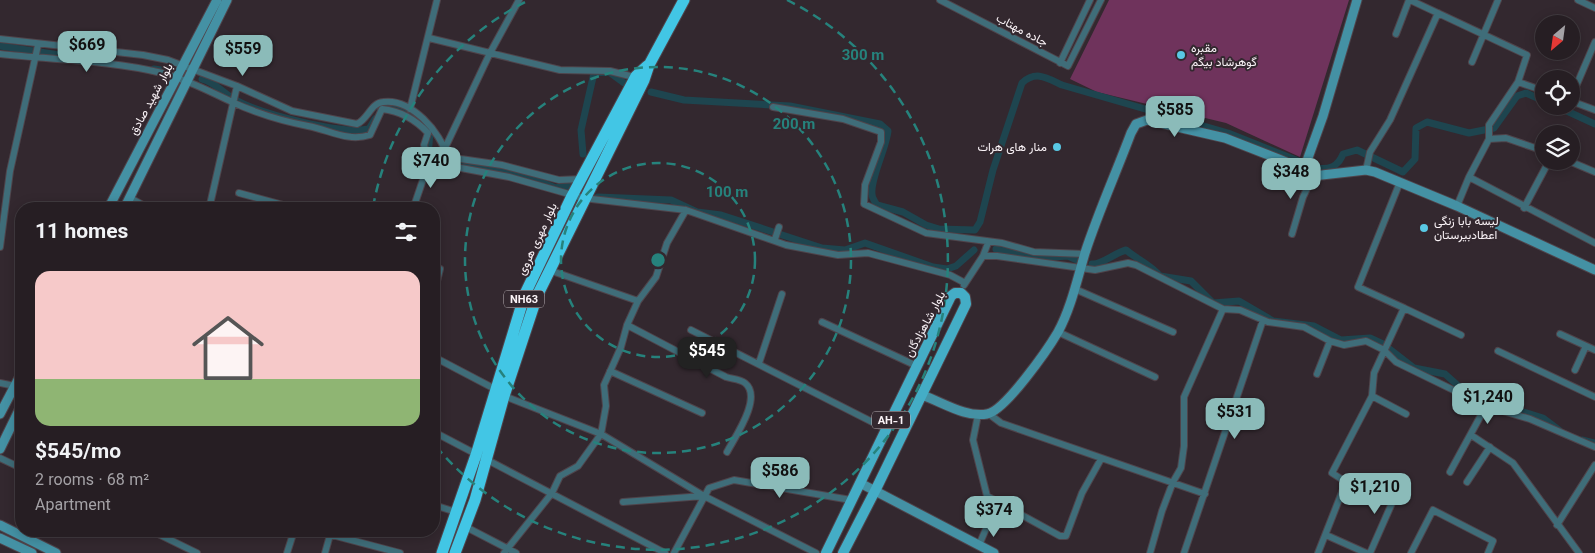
<!DOCTYPE html>
<html lang="en">
<head>
<meta charset="utf-8">
<style>
  :root { --surface:#261e23; --page:#2e272b; --text:#f1f3f6; --muted:#a4a2a6; --line:#423c41; --accent:#8bbbb9 }
  body { margin:0; font-family:Georgia,Vazirmatn,serif; background:var(--page); color:var(--text); height:100vh; display:flex; flex-direction:column; font-size:19px; white-space:nowrap }
  * { box-sizing:border-box; margin:0 }
  p { font-size:16px; color:var(--muted) }
  .icon { flex:none; width:28px; height:28px; fill:none; stroke:currentColor; stroke-width:2; stroke-linecap:round; stroke-linejoin:round }
  .map { position:relative; flex:1; overflow:hidden }
  .panel { position:absolute; left:15px; top:202px; width:425px; height:335px; display:flex; flex-direction:column; background:var(--surface); border-radius:20px; box-shadow:0 2px 12px #0003,0 0 0 1px var(--line) }
  .panel>* { flex:none }
  .needle { width:32px; rotate:209deg }
  .fabs { position:absolute; left:1535px; top:15px; display:grid; gap:10px }
  .fabs a { display:grid; place-items:center; width:45px; height:45px; border-radius:50%; background:var(--surface); box-shadow:0 2px 12px #0003,0 0 0 1px var(--line); font-size:25px }
  .price { position:absolute; translate:-50% -42px; padding:0 11px; border-radius:10px; background:var(--accent); color:#111; font-size:16px; line-height:32px; filter:drop-shadow(0 1px 2px #0008) }
  .price::after { content:''; position:absolute; left:50%; top:30px; width:15px; height:11px; margin-left:-8px; background:inherit; clip-path:polygon(0 0,100% 0,50% 100%) }
  .price.on { background:#222; color:#fff }
  ul { padding:0; list-style:none }
  li { display:grid; align-content:center; gap:10px; height:265px; padding:0 20px }
  li+li { border-top:1px solid var(--line) }
  li span { display:grid; place-items:center; height:155px; border-radius:15px; color:#555 }
  li>.icon { margin-inline-start:auto }
  span .icon { width:90px; height:90px; fill:#fffc; stroke-width:1 }
  li b { font-size:21px }
  h2 { display:flex; justify-content:space-between; align-items:center; height:60px; padding:0 20px; font-size:21px }
  .map>svg:first-child { display:block }
  .green { fill:#6f335c }
  .lines { fill:none; stroke-linecap:round; stroke-linejoin:round }
  .canal { stroke:#1e454f; stroke-width:7 }
  .street-casing { stroke:#4f444b; stroke-width:8 }
  .secondary-casing { stroke:#4f444b; stroke-width:11 }
  .primary-casing { stroke:#4f444b; stroke-width:12 }
  .highway-casing { stroke:#4f444b; stroke-width:13 }
  .street { stroke:#3f6d79; stroke-width:6 }
  .secondary { stroke:#4491a4; stroke-width:9 }
  .primary { stroke:#44adc6; stroke-width:10 }
  .highway { stroke:#42c6e5; stroke-width:11 }
  .ring { fill:none; stroke:#26827c; stroke-width:2.5; stroke-dasharray:9 6 }
  .poi-dot { fill:#59c8e4; stroke:#33282f; stroke-width:2 }
  .labels { text-anchor:middle; stroke-width:4; stroke-linejoin:round; paint-order:stroke }
  .shield { fill:#33282f; stroke:#beb6bb; stroke-width:1 }
  .shield-label { font-size:11px; font-weight:bold; fill:#faf3f7 }
  .street-label { font-size:12px; fill:#faf3f7; stroke:#33282f }
  .poi-label { font-size:12px; fill:#faf3f7; stroke:#33282f; text-anchor:start }
  .centre { fill:#26827c; stroke:#33282f; stroke-width:2.5 }
  .ring-label { font-size:15px; text-anchor:middle; font-weight:bold; fill:#26827c; stroke:#33282f; stroke-width:4; stroke-linejoin:round; paint-order:stroke }
</style>
</head>
<body>
<div class="map">
<svg width="1595" height="553" viewBox="0 0 1595 553">
  <rect width="100%" height="100%" fill="#33282f"/>
  <path class="green" d="M1109,0H1349L1300,157L1226,123L1097,92L1070,79Z"/>
  <g class="lines">
    <path class="canal" d="M0,46L86,59
      M154,69L168,71
      M202,79C215,82 223,93 234,99C259,114 343,135 369,129L375,119
      M651,92L684,100L790,106L880,124L888,131C886,149 870,179 872,194C872,198 875,202 877,205L903,212L926,225L939,229L975,230L980,222L993,170L1022,83C1036,70 1047,78 1062,85L1228,133L1316,168C1329,170 1338,167 1343,154L1357,150L1403,172L1415,159L1416,128L1427,122L1469,133L1494,128L1517,96L1526,93L1544,101
      M1556,106L1595,124
      M380,109L381,106C401,107 417,117 430,131L428,157L442,162
      M583,154L581,130L594,73L609,72L624,83
      M455,165C490,165 523,175 556,188
      M554,188L570,186
      M598,197L671,200L697,212L721,215L822,248L845,250L865,243L933,267L947,269L956,266L974,250
      M996,249L1039,258L1068,256L1077,260
      M1092,264C1101,265 1115,253 1126,250C1138,260 1150,264 1160,276L1191,281L1213,303L1239,301L1273,321L1314,326L1341,340L1370,338L1383,344L1414,368L1445,374L1463,390L1479,398H1489L1500,405L1543,418L1559,430
      M1582,440L1595,443"/>
    <defs>
      <path id="street" d="M940,0L1068,66L1101,0
        M1410,0L1527,55L1518,82L1489,125V139L1469,177L1457,206
        M1578,0L1595,8
        M1396,34L1409,0
        M429,38L560,70L610,71L638,78
        M0,39L143,55L168,60L237,86L292,111L357,124C368,119 371,103 383,102C411,98 441,132 447,157L442,166
        M0,54C54,60 109,60 162,73C187,80 209,91 232,102C256,113 282,121 308,126C330,130 347,142 370,135L382,109C401,111 415,119 428,133L424,145L429,162L509,177L583,198L686,210L786,245L838,255L868,253L950,275L965,283
        M1472,62L1498,0
        M1060,63L1090,0
        M1518,82L1544,91
        M1571,98L1595,42
        M1571,101L1595,110
        M773,107L843,119L881,132V142L865,185L864,204L926,233L1002,243L1034,252L1085,254
        M410,109L437,0
        M1489,139L1506,138L1544,151
        M445,148L490,53L519,0
        M447,157L502,165L559,180L582,179
        M1569,161L1595,172
        M1366,170L1370,152L1390,120L1438,13
        M1469,177L1595,243
        M239,193L298,209
        M130,198L150,209
        M1524,208L1549,161
        M209,209L237,86
        M413,209L429,162
        M1292,234L1303,197L1313,176
        M775,239L779,227
        M0,247L10,171L38,45
        M983,256H997L1095,270L1128,263L1136,265L1223,309L1240,310L1268,322L1304,327L1330,341L1344,345L1366,341L1384,350L1396,362L1486,406L1530,419L1595,447
        M549,270L638,301
        M964,285L983,256L988,243
        M1075,289L1173,332
        M434,293L440,269
        M1404,308L1461,335
        M822,322L917,366
        M627,325L726,377C732,379 740,379 745,383C763,397 735,437 727,452
        M691,330L886,429
        M1058,332L1155,377
        M1560,334L1595,350
        M1498,351L1595,397
        M434,357L495,389
        M759,363L782,294
        M1575,370L1586,346
        M610,371L702,413
        M1317,374L1330,341
        M0,383L15,386
        M504,396L601,434L704,496L816,553
        M1372,396L1406,414
        M989,414L1001,423L1205,494
        M978,415L973,440L987,496L989,522L979,545
        M434,432L665,553
        M1471,435L1513,463L1579,553
        M0,458L21,468
        M1450,472L1486,406
        M1467,482L1490,447
        M987,496L1060,536H1066L1082,493L1101,459
        M623,502L703,496
        M434,505L456,512
        M1557,525L1595,465
        M466,527L516,553
        M152,531L197,553
        M317,531L400,553
        M1326,535L1366,553
        M287,553L294,531
        M325,553L330,535
        M504,553L552,493L560,476L578,466L601,434L606,406L604,385L621,347L627,325L638,301L656,277L667,243L686,210
        M674,553L709,488L734,480L851,500
        M1150,553L1162,511L1173,482L1181,468L1184,446V397L1223,309
        M1184,553L1263,320
        M1318,553L1346,482L1332,473L1372,396L1374,373L1404,308L1358,287L1400,182
        M1370,553L1400,485
        M1411,553L1433,510L1493,541L1488,553"/>
      <path id="secondary" d="M1304,169L1323,116L1357,0
        M108,209L217,0
        M124,209L227,0
        M922,395C942,402 966,418 987,414C1005,411 1048,349 1058,332C1071,308 1077,280 1085,253C1098,213 1116,173 1131,133L1136,124L1147,120L1225,138L1304,169L1313,176L1366,170L1375,172L1457,206L1595,270
        M0,414L21,374
        M0,449L21,406
        M860,483L994,553
        M0,525L56,553
        M0,538L32,553"/>
      <path id="primary" d="M826,553L951,296L955,293H961L965,297L966,304L876,489L843,553"/>
      <path id="highway" d="M442,553L476,455L525,294L572,196L636,76L647,66
        M455,553L475,500L504,396L537,296L644,80L649,65L684,0"/>
    </defs>
    <use href="#street" class="street-casing"/>
    <use href="#secondary" class="secondary-casing"/>
    <use href="#primary" class="primary-casing"/>
    <use href="#highway" class="highway-casing"/>
    <use href="#street" class="street"/>
    <use href="#secondary" class="secondary"/>
    <use href="#primary" class="primary"/>
    <use href="#highway" class="highway"/>
  </g>
  <g class="ring">
    <circle cx="658" cy="260" r="97"/>
    <circle cx="658" cy="260" r="193"/>
    <path d="M373 207A290 290 0 0 1 529 0M787 0A290 290 0 1 1 434 444"/>
  </g>
  <g class="poi-dot">
    <circle cx="1181" cy="55" r="5"/>
    <circle cx="1057" cy="147" r="5"/>
    <circle cx="1424" cy="228" r="5"/>
  </g>
  <g class="labels">
    <g class="shield">
      <rect x="504" y="290.5" width="40" height="17" rx="4"/>
      <rect x="872" y="411.5" width="38" height="17" rx="4"/>
    </g>
    <g class="shield-label">
      <text x="524" y="303">NH63</text>
      <text x="891" y="424">AH-1</text>
    </g>
    <g class="street-label">
      <text transform="translate(1022 30) rotate(28)" y="4">جاده مهتاب</text>
      <text transform="translate(151 99) rotate(-62)" y="4">بلوار شهید صادق</text>
      <text transform="translate(537 239) rotate(-65)" y="4">بلوار مهری هروی</text>
      <text transform="translate(925 324) rotate(-62)" y="4">بلوار شاهزادگان</text>
    </g>
    <g class="poi-label">
      <text x="1191" y="52">مقبره<tspan x="1191" dy="14">گوهرشاد بیگم</tspan></text>
      <text x="1047" y="151" text-anchor="end">منار های هرات</text>
      <text x="1434" y="225">لیسه بابا زنگی<tspan x="1434" dy="14">اعطادبیرستان</tspan></text>
    </g>
  </g>
  <circle cx="658" cy="260" r="8" class="centre"/>
  <g class="ring-label">
    <text x="863" y="60">300 m</text>
    <text x="794" y="129">200 m</text>
    <text x="727" y="197">100 m</text>
  </g>
</svg>
<div class="fabs">
<a><svg class="needle" viewBox="-14 -14 28 28"><path d="M0-13l5 13h-10z" fill="#e53935"/><path d="M0 13l5-13h-10z" fill="#a4a2a6"/></svg></a>
<a><svg class="icon" aria-label="locate" viewBox="0 0 24 24"><circle cx="12" cy="12" r="6"/><path d="M12 2v4M12 18v4M2 12h4M18 12h4"/></svg></a>
<a><svg class="icon" aria-label="layers" viewBox="0 0 24 24"><path d="M12 4l9 5-9 5-9-5zM3 14l9 5 9-5"/></svg></a>
</div>
<b class="price" style="left:87px;top:73px">$669</b>
<b class="price" style="left:243px;top:77px">$559</b>
<b class="price" style="left:1175px;top:138px">$585</b>
<b class="price" style="left:431px;top:189px">$740</b>
<b class="price" style="left:1291px;top:200px">$348</b>
<b class="price on" style="left:707px;top:379px">$545</b>
<b class="price" style="left:1488px;top:425px">$1,240</b>
<b class="price" style="left:1235px;top:440px">$531</b>
<b class="price" style="left:780px;top:499px">$586</b>
<b class="price" style="left:1375px;top:515px">$1,210</b>
<b class="price" style="left:994px;top:538px">$374</b>
<section class="panel">
<h2>11 homes<svg class="icon" aria-label="filters" viewBox="0 0 24 24"><path d="M4 7h16M4 17h16"/><circle cx="9" cy="7" r="2"/><circle cx="15" cy="17" r="2"/></svg></h2>
<ul>
<li><span style="background:linear-gradient(#f6c9c9 70%,#8fb573 0)"><svg class="icon" aria-label="home" viewBox="0 0 24 24"><path d="M3 11l9-7 9 7M6 9v11h12V9"/></svg></span><div><b>$545/mo</b><p>2 rooms · 68 m²</p><p>Apartment</p></div></li>
</ul>
</section>
</div>
</body>
</html>
